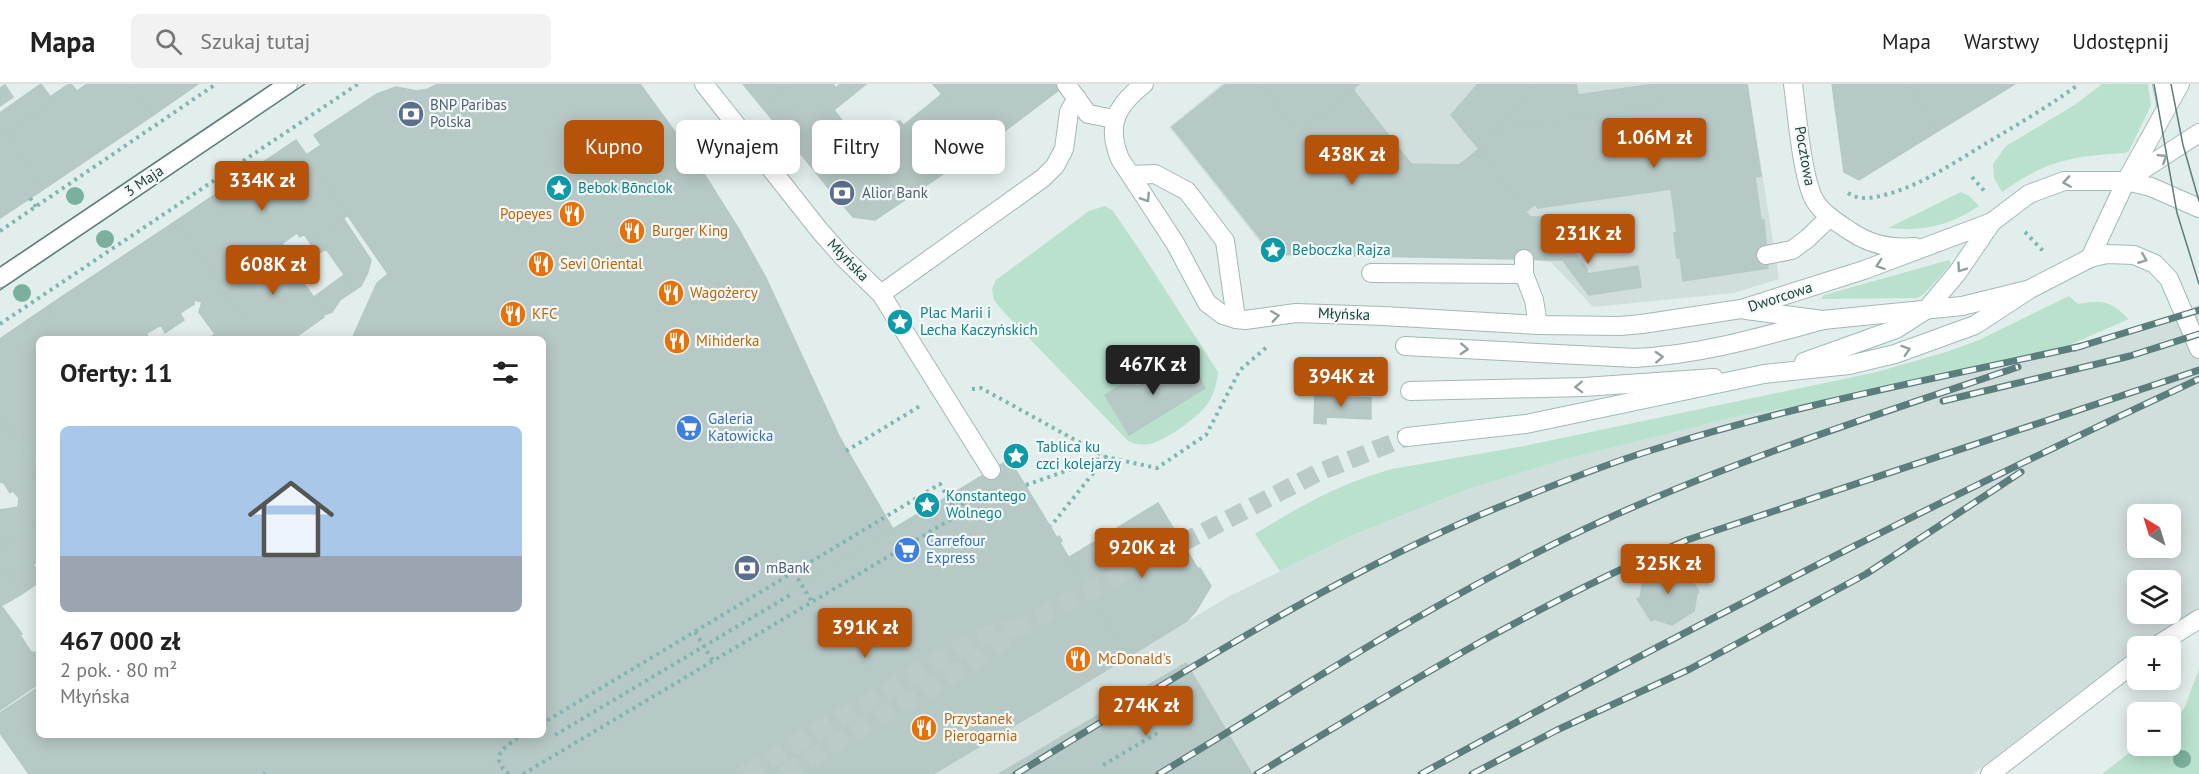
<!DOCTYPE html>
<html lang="pl">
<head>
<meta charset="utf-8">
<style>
  :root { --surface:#fff; --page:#f2f2f2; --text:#222; --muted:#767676; --line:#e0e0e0; --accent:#b45309 }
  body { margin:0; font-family:"PT Sans",sans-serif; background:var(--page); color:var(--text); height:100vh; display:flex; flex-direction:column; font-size:22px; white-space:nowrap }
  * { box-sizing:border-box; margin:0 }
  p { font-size:20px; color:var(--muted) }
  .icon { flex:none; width:33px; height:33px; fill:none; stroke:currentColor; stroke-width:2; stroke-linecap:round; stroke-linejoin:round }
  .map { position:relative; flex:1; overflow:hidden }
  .panel { position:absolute; left:36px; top:252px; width:510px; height:402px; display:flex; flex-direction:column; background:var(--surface); border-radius:9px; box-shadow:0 3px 15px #0003 }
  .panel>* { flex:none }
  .guide { position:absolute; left:564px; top:36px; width:570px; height:54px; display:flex; gap:12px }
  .needle { width:39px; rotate:322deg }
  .fabs { position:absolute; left:2127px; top:420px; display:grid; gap:12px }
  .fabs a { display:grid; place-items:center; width:54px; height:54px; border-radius:9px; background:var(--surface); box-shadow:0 3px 15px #0003; font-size:30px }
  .price { position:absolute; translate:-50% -51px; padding:0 14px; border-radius:6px; background:var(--accent); color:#fff; font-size:20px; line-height:39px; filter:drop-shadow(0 2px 3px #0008) }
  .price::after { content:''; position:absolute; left:50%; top:36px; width:18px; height:14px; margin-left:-9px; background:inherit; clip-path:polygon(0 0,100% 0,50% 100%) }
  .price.on { background:#222; color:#fff }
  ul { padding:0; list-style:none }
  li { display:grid; align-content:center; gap:12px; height:318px; padding:0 24px }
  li+li { border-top:2px solid var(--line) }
  li span { display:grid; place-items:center; height:186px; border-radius:9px; color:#555 }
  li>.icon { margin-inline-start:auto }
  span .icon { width:108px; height:108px; fill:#fffc; stroke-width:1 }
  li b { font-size:26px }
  h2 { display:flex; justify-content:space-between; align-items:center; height:72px; padding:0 24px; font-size:26px }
  .tag { padding:0 21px; border-radius:9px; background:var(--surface); box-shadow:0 3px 15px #0003; font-size:21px; line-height:54px }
  .tag.on { background:var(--accent); color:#fff }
  header { display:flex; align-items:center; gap:36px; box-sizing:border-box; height:84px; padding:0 30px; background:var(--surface); border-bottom:2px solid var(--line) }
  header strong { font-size:28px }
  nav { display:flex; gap:33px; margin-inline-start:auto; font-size:21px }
  .search { width:420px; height:54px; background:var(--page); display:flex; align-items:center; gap:15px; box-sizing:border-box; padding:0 21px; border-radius:9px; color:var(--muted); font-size:22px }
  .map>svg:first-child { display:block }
  .built { fill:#d0dedc; fill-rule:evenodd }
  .green { fill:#b9e1ce }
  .building { fill:#b7c9c6; stroke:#b4c8c5; stroke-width:1.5 }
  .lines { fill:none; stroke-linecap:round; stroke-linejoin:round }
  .secondary-tunnel { stroke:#bbcbca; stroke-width:18; stroke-dasharray:18 9; stroke-linecap:butt }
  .lane-casing { stroke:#a4b7b5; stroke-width:20 }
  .street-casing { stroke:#a4b7b5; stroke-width:20 }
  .secondary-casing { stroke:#9fbbb9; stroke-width:20 }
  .path { stroke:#7fb5b2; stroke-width:4; stroke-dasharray:3 4.5; stroke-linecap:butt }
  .lane { stroke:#fff; stroke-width:18 }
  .street { stroke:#fff; stroke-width:18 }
  .secondary { stroke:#fff; stroke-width:18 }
  .tram { stroke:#5b7d7c; stroke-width:1.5 }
  .rail-casing { stroke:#5b7d7c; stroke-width:7 }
  .rail { stroke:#f3faf8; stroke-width:4.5; stroke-dasharray:14; stroke-linecap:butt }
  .tree { fill:#7ab09d }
  .oneway { stroke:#90a0a0 }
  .labels { text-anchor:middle; stroke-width:4.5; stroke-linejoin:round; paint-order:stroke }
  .service-label { font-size:15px; fill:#4e5e75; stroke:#f3faf8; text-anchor:start }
  .street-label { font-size:15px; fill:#204141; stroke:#f3faf8 }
  .culture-label { font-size:15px; fill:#0d838f; stroke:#f3faf8; text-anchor:start }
  .food-label { font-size:15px; fill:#c56008; stroke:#f3faf8; text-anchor:start }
  .shop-label { font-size:15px; fill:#366cbe; stroke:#f3faf8; text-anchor:start }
</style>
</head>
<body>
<header>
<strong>Mapa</strong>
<div class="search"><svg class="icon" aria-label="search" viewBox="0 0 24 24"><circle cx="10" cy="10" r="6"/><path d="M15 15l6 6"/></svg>Szukaj tutaj</div>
<nav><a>Mapa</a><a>Warstwy</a><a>Udostępnij</a></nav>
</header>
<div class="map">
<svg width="2199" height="690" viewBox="0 0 2199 690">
  <rect width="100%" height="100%" fill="#e2eeec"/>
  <path class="built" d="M1222,0H1748L1779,195L1734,209L1593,223L1551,178L1514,174L1271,172L1169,43Z
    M2199,221V535L2151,562H2138L2137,570L2103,590L1973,690H933L1228,513L1353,451L1468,405L1566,375L1739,332L1867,310L2067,262L2174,232ZM2138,430H2170V464H2138ZM2138,496H2170V530H2138Z"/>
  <path class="green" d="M2102,0H2148L2151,21L2129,67L2125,69C2072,72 2045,77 2002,108L1994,94L1993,80L2006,62L2076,20Z
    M1961,108L1968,111L1979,122C1951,141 1922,148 1888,144Z
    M1105,122L1113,127L1141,168L1218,288C1217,299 1214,310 1208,319C1199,333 1166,356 1150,360C1143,362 1135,360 1128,357L1002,226L994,216L992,205L996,196L1089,127Z
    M1949,176L1951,180L1924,210L1917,214L1821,215L1824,211Z
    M2069,212L2078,220C2104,215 2110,217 2129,235L2067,262L1867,310L1739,332L1566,375L1468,405L1353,451L1280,487L1255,450C1298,423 1343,398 1392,385L1524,362L1877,288L1946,268L1979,256Z
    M2199,585V690H2102L2138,662H2170L2171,636L2184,625Z"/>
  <path class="building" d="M41,0L54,18L6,50L0,42V29Z
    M69,0H71L77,7L87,0H130L152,32L44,105L6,50L54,18L50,13Z
    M130,0H198L152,32Z
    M438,0H640L694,74L738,144L766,194L840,354L893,445L478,690H29L0,649V629L39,603V651H543V255H352L377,199L388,190L306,71L321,61L314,51L377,10L396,3L417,7L428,5Z
    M743,0H789L761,22Z
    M789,0H833L836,4L840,0H848L855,9L792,59L761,22Z
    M848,0H866L855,9Z
    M933,0H1056L1060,5L985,62Z
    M1226,0H1261L1297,50L1354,7L1411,80L1459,81L1479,65L1562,176L1273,170L1172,43Z
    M1261,0H1359L1354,4L1355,5L1297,50Z
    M1478,0H1536L1479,65L1451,31Z
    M1536,0H1576L1578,11L1655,0L1658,23L1496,46Z
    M1655,0H1747L1761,92L1755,93L1761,136H1764L1768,184L1683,197L1680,173L1677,174L1674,149H1677L1671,105L1538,124L1535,120L1526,128L1479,65L1496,46L1658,23Z
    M1832,0H1909L1938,47L1859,96L1844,88Z
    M1909,0H2015L1938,47Z
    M5,1L13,13L0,22V4Z
    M942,10L985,62L943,90L904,41Z
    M834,26L867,69L826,101L792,59Z
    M900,37L943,90L875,136L853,133L826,101L892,50L886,42Z
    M0,42L44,105L0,134Z
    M296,56L348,131L310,159L304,150L300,153L297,149L280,161L277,158L219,199L176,137Z
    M1530,133H1547L1587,185V190L1638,182L1641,203L1589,211Z
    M343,134L371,176L368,188L361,202L355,206L326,165L317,170L310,159Z
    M176,137L250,245L236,255H208L215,250L199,228L202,218L194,216V220L180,229L184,236L165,249L161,241L147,249L148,255H70L48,222Z
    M277,158L280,161L282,159L294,176L289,179L326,230L323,231L324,233L293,255H257L219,199Z
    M344,191L355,206L340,216L332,228L326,230L314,213Z
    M48,222L70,255H39V390L0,331V255Z
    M250,245L257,255H236Z
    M1180,277L1188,290L1195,286L1205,304L1129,351L1105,311L1132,295L1137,303Z
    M1315,312L1371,314V335L1326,333V340L1314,339Z
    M0,331L38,389L10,409L4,399L0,398Z
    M1011,371L1014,376L1011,378L1057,454L1059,452L1062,457L1060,459L1128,573L1062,613L933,690H478L893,445L926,425L924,423L930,420L932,422L1007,377L1005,374Z
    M38,389L39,436L0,462V426L18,423L19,414L13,407Z
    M1158,419L1198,485L1200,484L1211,502L1196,527L1187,537L1128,573L1068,474Z
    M39,436L38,477L34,480L30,478L12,490L7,488L0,492V462Z
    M30,478L39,487V498L22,510L7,488L12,490Z
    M1665,481L1685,486L1699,508L1697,509L1694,527L1672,541L1654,535L1651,537L1637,515L1640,514L1643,494Z
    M7,488L22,510L1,522L0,492Z
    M0,520L22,550L20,551L31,568L39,569L38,600L0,626Z
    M1186,579L1252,690H999Z"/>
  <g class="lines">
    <path class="secondary-tunnel" d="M745,690L964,561L987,551L1015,545
      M784,690L975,577L1020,543L1317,389L1407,353"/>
    <defs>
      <path id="lane" d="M1066,0L1088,30L1115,35
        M1131,91L1155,90L1187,107L1225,157L1236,235
        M2127,96L2199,49
        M1766,171L1792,166L1807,155L1830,133
        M2090,174L2126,97L2180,0
        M1524,175V190L1534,216L1538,241
        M1371,189L1524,190
        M1405,262L1635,274C1700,271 1761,253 1823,236
        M1410,307L1584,303L1714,294
        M2156,562L2199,535
        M1990,690L2138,576"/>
      <path id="street" d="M704,0L820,147L844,174L881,210L1043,94L1055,82L1064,65L1069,28L1077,14
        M1144,0C1116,22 1106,41 1120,75L1175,159L1207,219L1223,231L1236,235L1245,236L1296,229L1383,232L1538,241L1620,242L1642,240L1741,225L1864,186L1992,138
        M1793,0C1797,29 1802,95 1815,117C1823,130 1838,139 1850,147C1870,161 1892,165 1915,163
        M2162,0L2167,23
        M0,194L288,0
        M881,210L991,386
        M1746,226L1823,236L1962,222L2027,206"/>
      <path id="secondary" d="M1804,278L1896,245L1926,226L1958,188L1992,138L2029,110L2064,97H2126L2151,103L2199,124
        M1407,353L1526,340L1764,290L1849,281L1895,270L1975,241L2030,205L2090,174L2107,170L2134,171L2155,180L2169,195L2199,265"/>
    </defs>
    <use href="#lane" class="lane-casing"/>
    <use href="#street" class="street-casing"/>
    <use href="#secondary" class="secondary-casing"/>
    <path class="path" d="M1972,93L1986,109
      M1848,109C1860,117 1874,114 1888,110C1924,100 1958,76 1990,57C2020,39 2051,21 2079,0
      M30,114L36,123
      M0,147L216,0
      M2025,148L2044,168
      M0,240L358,0
      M972,305L981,304L1106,373L1157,384L1206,351L1240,286L1268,262
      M846,367L920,322
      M1026,401L1106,373L1051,442
      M955,425L980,410
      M794,488L812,518
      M695,548L713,577
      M555,651L790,511
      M1103,681L1161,647
      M264,690L265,689
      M509,690C486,672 507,661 523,651
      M523,690L958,431L940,400L543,639"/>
    <use href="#lane" class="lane"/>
    <use href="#street" class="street"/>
    <use href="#secondary" class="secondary"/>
    <path class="tram" d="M2154,0L2177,129L2199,200
      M2171,0L2183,61L2199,117
      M0,183L272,0
      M0,206L305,0"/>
    <defs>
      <path id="rail" d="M2075,264L2199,226
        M1943,317L2130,272L2199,250
        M1016,690C1172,596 1331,492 1499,423C1549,403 1600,382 1652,366C1793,321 1938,294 2082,262
        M1159,690C1300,605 1438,514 1587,444C1725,379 1873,332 2018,283
        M1257,690C1397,606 1536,519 1687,456L2199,286
        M1421,690C1676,550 1935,418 2199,295
        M1472,690L1557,646L1690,585L1866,490L2021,388"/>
    </defs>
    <use href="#rail" class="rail-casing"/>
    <use href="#rail" class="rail"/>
  </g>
  <g class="tree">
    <circle cx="75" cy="112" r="9"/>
    <circle cx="105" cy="155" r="9"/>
    <circle cx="22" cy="209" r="9"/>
    <circle cx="2182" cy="675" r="9"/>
  </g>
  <defs><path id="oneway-chevron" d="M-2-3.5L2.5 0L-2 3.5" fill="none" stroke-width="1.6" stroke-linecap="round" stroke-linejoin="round" transform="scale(1.5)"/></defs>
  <g class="oneway">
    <use href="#oneway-chevron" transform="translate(2163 74) rotate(-32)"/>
    <use href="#oneway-chevron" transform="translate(2067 98) rotate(171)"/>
    <use href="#oneway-chevron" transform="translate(1146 114) rotate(57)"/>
    <use href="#oneway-chevron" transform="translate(2143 175) rotate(22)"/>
    <use href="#oneway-chevron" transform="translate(1880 181) rotate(161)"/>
    <use href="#oneway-chevron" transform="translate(1961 184) rotate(126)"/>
    <use href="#oneway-chevron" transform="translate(1275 232) rotate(-8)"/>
    <use href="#oneway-chevron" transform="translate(1464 265) rotate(3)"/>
    <use href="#oneway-chevron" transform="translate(1906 266) rotate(-18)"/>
    <use href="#oneway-chevron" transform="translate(1659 273) rotate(-3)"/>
    <use href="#oneway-chevron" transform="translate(1579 303) rotate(178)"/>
  </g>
  <defs>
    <symbol id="bank-disc" viewBox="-11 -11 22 22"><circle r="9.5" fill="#5c6f8a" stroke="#f3faf8"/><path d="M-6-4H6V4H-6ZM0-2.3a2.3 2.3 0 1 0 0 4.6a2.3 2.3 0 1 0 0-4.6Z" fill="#fff"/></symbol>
    <symbol id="sight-disc" viewBox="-11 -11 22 22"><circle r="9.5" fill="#0f9aa8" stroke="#f3faf8"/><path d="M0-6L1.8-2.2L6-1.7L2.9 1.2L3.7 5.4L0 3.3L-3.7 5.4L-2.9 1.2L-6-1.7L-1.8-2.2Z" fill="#fff"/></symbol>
    <symbol id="restaurant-disc" viewBox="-11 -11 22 22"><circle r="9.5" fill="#e8710a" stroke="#f3faf8"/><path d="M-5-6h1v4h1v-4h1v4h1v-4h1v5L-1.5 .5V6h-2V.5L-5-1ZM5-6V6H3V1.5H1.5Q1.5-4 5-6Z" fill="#fff"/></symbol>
    <symbol id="supermarket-disc" viewBox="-11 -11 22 22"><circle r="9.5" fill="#3f7fe0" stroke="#f3faf8"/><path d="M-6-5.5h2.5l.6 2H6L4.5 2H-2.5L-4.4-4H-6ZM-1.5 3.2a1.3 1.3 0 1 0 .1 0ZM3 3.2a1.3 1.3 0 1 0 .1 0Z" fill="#fff"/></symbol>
  </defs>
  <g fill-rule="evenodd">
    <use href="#bank-disc" x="396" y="15" width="30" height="30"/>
    <use href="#sight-disc" x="544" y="89" width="30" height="30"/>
    <use href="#bank-disc" x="827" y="94" width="30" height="30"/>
    <use href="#restaurant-disc" x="557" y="115" width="30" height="30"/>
    <use href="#restaurant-disc" x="617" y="132" width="30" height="30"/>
    <use href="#sight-disc" x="1258" y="151" width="30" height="30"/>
    <use href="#restaurant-disc" x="526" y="165" width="30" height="30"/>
    <use href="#restaurant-disc" x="656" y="194" width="30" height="30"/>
    <use href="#restaurant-disc" x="498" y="215" width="30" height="30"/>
    <use href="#sight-disc" x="885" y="223" width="30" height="30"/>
    <use href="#restaurant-disc" x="662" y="242" width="30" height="30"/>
    <use href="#supermarket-disc" x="674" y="329" width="30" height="30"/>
    <use href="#sight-disc" x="1001" y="357" width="30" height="30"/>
    <use href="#sight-disc" x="912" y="406" width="30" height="30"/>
    <use href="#supermarket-disc" x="892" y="451" width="30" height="30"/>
    <use href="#bank-disc" x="732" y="469" width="30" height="30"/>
    <use href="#restaurant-disc" x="1063" y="560" width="30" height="30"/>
    <use href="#restaurant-disc" x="909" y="629" width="30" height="30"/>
  </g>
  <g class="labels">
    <g class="service-label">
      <text x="430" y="26">BNP Paribas<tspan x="430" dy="17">Polska</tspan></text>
      <text x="862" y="114">Alior Bank</text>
      <text x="766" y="489">mBank</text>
    </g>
    <g class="street-label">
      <text transform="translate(1805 72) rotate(80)" y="5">Pocztowa</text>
      <text transform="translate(144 97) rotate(-34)" y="5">3 Maja</text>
      <text transform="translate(848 176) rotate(46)" y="5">Młyńska</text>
      <text transform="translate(1780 213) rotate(-18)" y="5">Dworcowa</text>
      <text transform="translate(1344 230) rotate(2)" y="5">Młyńska</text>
    </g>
    <g class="culture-label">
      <text x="578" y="109">Bebok Bōnclok</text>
      <text x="1292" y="171">Beboczka Rajza</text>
      <text x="920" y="234">Plac Marii i<tspan x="920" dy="17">Lecha Kaczyńskich</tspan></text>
      <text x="1036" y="368">Tablica ku<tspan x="1036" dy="17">czci kolejarzy</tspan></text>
      <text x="946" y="417">Konstantego<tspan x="946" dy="17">Wolnego</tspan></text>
    </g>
    <g class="food-label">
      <text x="552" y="135" text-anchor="end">Popeyes</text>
      <text x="652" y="152">Burger King</text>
      <text x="560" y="185">Sevi Oriental</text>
      <text x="690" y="214">Wagożercy</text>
      <text x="532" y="235">KFC</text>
      <text x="696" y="262">Mihiderka</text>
      <text x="1098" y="580">McDonald's</text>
      <text x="944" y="640">Przystanek<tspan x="944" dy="17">Pierogarnia</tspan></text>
    </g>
    <g class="shop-label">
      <text x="708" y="340">Galeria<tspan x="708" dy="17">Katowicka</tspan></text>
      <text x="926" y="462">Carrefour<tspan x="926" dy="17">Express</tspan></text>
    </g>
  </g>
</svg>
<div class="fabs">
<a><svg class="needle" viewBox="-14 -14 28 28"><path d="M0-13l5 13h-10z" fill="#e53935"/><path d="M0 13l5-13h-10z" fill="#767676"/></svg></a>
<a><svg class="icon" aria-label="layers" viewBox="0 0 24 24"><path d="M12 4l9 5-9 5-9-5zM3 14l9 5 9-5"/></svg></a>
<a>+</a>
<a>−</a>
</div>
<b class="price" style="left:1654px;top:85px">1.06M zł</b>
<b class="price" style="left:1352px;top:102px">438K zł</b>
<b class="price" style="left:262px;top:128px">334K zł</b>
<b class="price" style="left:1588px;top:181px">231K zł</b>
<b class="price" style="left:273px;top:212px">608K zł</b>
<b class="price on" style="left:1153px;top:312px">467K zł</b>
<b class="price" style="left:1341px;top:324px">394K zł</b>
<b class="price" style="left:1142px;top:495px">920K zł</b>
<b class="price" style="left:1668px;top:511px">325K zł</b>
<b class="price" style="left:865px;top:575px">391K zł</b>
<b class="price" style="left:1146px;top:653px">274K zł</b>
<div class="guide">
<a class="tag on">Kupno</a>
<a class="tag">Wynajem</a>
<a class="tag">Filtry</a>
<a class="tag">Nowe</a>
</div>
<section class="panel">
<h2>Oferty: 11<svg class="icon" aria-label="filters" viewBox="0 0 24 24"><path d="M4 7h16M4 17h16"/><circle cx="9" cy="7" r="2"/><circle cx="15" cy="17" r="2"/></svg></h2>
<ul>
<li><span style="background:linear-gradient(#a9c7e8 70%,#9aa5b1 0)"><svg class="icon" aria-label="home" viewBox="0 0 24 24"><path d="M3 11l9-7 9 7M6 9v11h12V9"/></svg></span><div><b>467 000 zł</b><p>2 pok. · 80 m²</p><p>Młyńska</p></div></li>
</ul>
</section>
</div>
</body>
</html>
